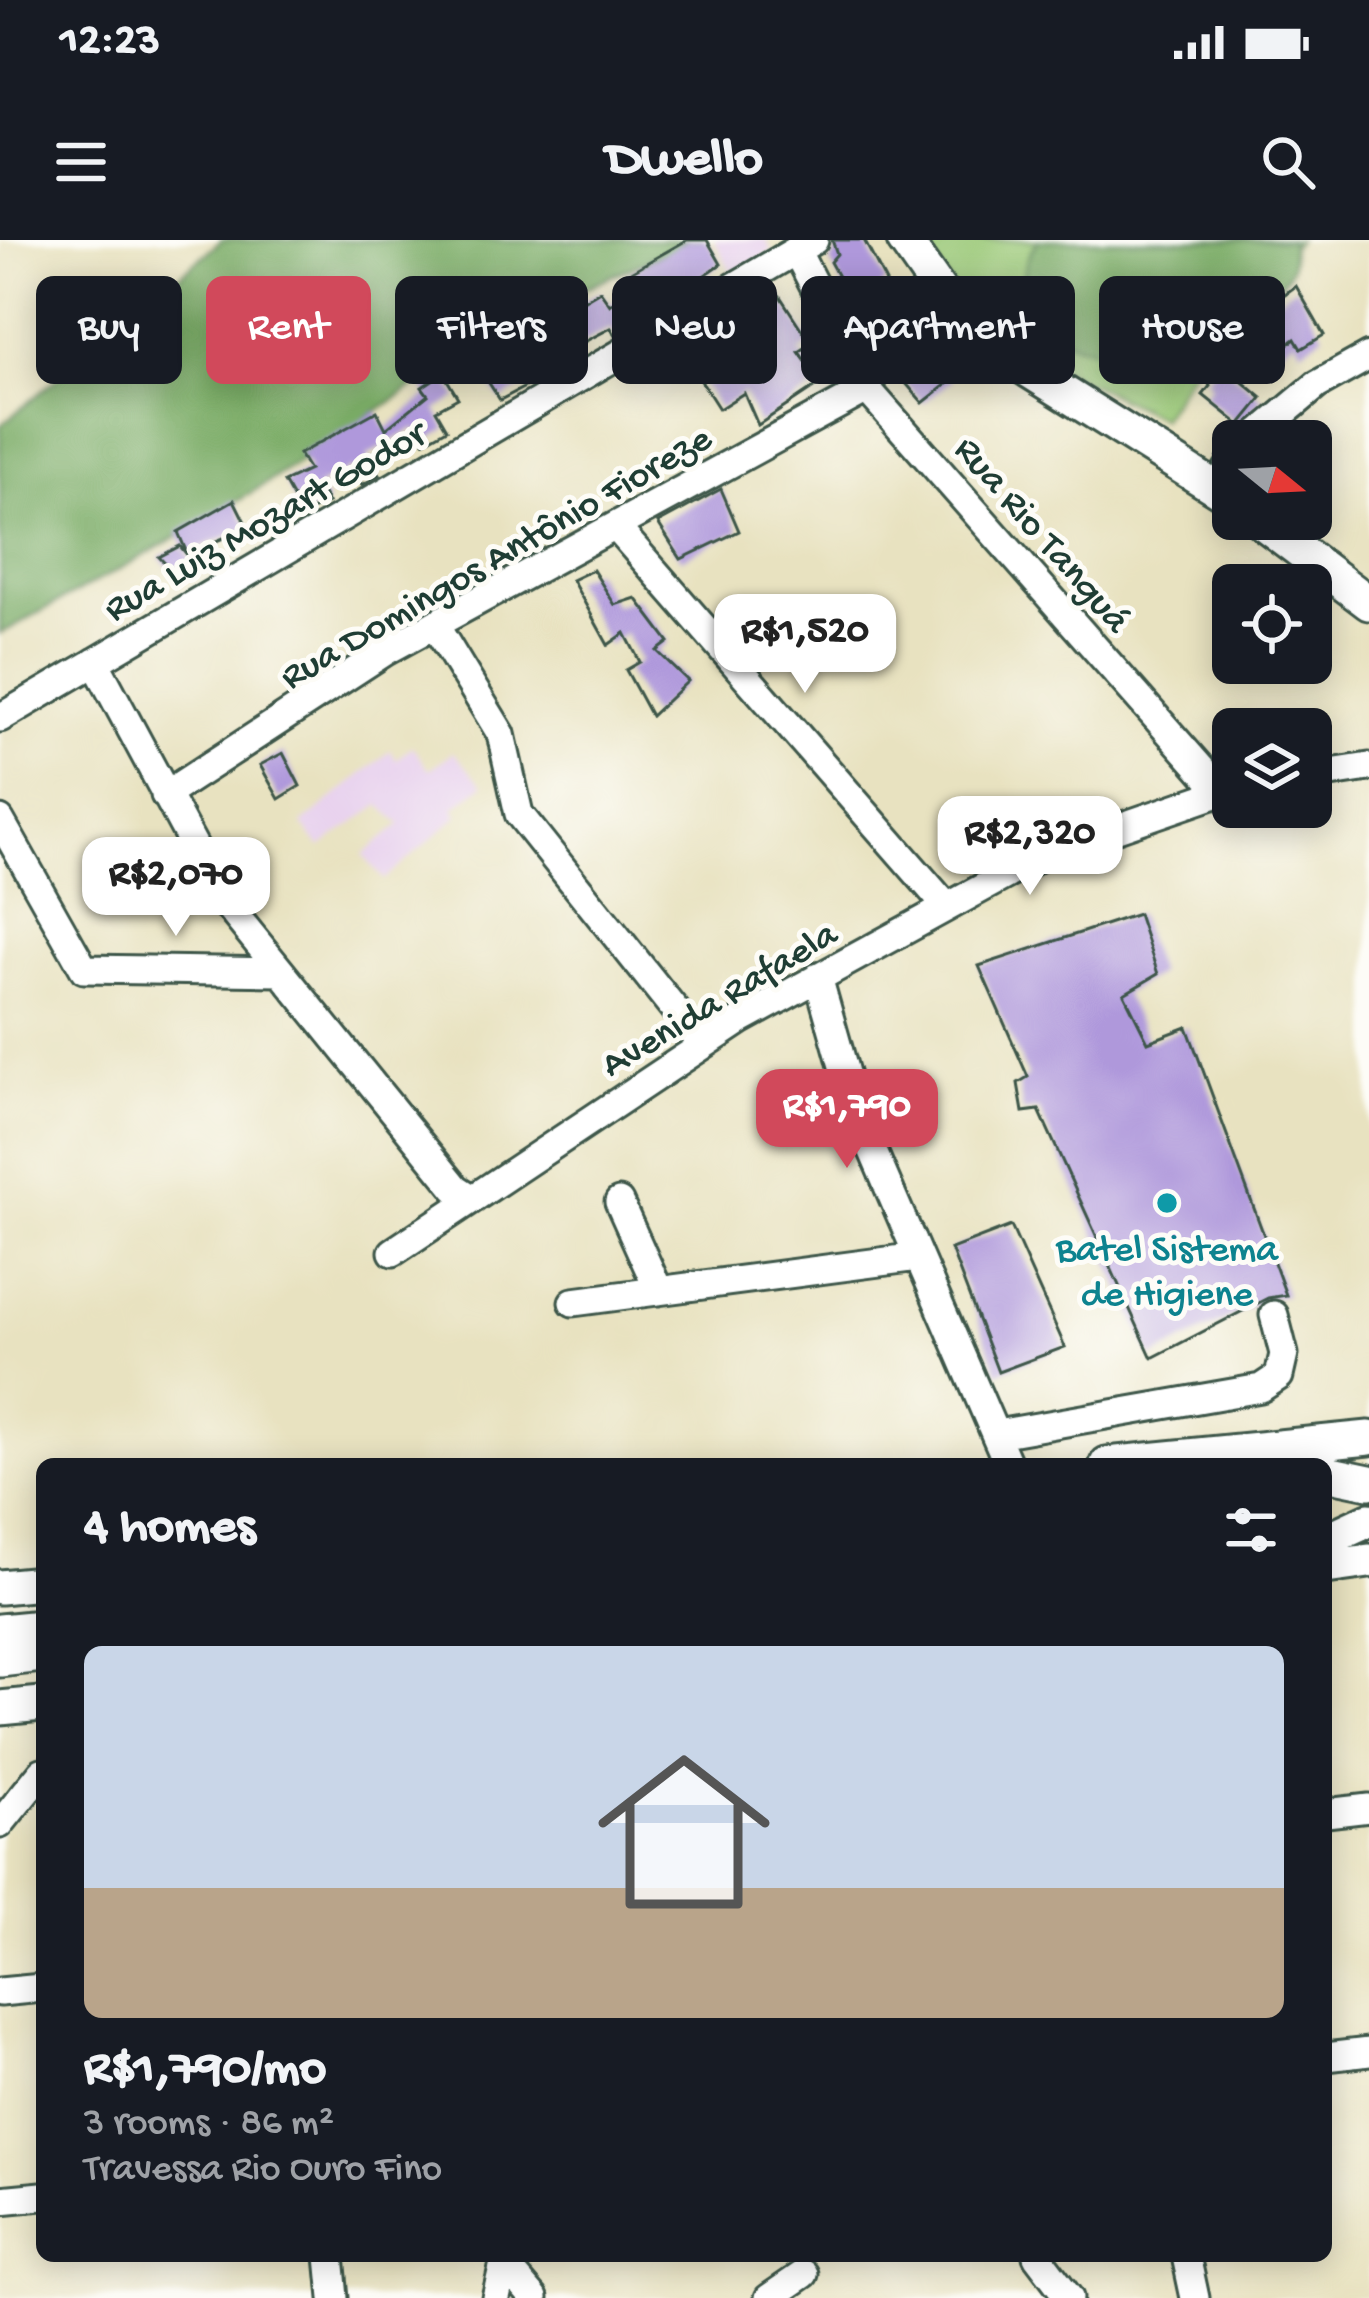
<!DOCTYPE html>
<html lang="en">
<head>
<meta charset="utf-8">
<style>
  :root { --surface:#171b24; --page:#242831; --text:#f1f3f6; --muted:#9ea1a6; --accent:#d1495b }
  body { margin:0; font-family:"Gochi Hand",sans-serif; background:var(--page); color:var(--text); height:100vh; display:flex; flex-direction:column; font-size:45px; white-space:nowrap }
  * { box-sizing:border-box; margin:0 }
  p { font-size:39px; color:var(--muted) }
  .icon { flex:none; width:66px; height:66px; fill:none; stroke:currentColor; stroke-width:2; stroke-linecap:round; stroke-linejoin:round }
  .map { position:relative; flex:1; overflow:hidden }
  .sheet { position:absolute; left:36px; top:1218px; width:1296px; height:804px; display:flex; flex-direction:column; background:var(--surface); border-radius:18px; box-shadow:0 6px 30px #0003 }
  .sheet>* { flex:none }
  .banner { position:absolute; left:36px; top:36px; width:1299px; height:108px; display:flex; gap:24px }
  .needle { width:78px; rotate:108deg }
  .fabs { position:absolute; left:1212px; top:180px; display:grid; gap:24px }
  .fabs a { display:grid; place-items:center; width:120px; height:120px; border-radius:18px; background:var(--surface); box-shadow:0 6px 30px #0003; font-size:60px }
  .price { position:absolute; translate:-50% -102px; padding:0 27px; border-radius:24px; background:#fff; color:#222; font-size:39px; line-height:78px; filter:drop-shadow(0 3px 6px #0008) }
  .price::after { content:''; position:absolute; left:50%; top:72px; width:36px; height:27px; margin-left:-18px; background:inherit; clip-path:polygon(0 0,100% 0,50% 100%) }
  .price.on { background:var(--accent); color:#fff }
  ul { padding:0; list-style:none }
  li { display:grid; align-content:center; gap:24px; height:636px; padding:0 48px }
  li span { display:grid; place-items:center; height:372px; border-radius:18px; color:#555 }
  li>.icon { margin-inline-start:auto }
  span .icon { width:216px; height:216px; fill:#fffc; stroke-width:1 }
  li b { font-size:51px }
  h2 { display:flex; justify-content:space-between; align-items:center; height:144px; padding:0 48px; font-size:51px }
  .pill { padding:0 42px; border-radius:18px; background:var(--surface); box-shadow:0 6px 30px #0003; font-size:42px; line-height:108px }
  .pill.on { background:var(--accent); color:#fff }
  .status { display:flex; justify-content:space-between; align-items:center; height:84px; padding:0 60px; background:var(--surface); direction:ltr }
  .status svg { height:33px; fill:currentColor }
  header { display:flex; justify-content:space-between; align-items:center; height:156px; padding:0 48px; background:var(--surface); font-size:54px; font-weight:700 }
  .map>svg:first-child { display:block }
  .built { fill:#e8d2ee }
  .green { fill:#98c775; stroke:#5c8254; stroke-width:3 }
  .forest { fill:#7aac66; stroke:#4c744d; stroke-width:3 }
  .building { fill:#af98db }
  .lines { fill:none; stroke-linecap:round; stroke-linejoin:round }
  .minor-casing { stroke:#3d5649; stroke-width:33 }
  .major-casing { stroke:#3d5649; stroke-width:39 }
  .minor { stroke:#fff; stroke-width:27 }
  .major { stroke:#fff; stroke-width:33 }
  .culture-dot { fill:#0f9aa8; stroke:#fdfcf7; stroke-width:4.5 }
  .labels { text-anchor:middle; stroke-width:10; stroke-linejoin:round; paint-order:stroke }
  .street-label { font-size:39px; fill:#1f3d34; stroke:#fdfcf7 }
  .culture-label { font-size:39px; fill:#0d838f; stroke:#fdfcf7 }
</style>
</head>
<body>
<div class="status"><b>12:23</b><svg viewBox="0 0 49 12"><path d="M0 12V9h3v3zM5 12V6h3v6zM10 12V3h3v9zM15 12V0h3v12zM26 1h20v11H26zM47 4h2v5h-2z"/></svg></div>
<header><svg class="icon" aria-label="menu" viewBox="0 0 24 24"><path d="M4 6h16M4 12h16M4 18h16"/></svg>Dwello<svg class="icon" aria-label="search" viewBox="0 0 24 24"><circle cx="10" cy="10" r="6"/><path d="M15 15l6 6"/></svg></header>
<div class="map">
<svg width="1369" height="2058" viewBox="0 0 1369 2058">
  <rect width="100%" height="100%" fill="#fdfcf7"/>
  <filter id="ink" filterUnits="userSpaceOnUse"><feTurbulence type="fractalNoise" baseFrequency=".00833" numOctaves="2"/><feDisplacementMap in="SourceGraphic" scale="24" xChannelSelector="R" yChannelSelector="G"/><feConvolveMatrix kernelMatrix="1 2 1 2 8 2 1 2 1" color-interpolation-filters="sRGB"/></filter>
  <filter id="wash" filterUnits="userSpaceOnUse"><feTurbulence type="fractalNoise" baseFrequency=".004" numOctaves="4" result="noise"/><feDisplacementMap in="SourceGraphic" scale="48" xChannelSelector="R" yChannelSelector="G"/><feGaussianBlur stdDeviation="2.7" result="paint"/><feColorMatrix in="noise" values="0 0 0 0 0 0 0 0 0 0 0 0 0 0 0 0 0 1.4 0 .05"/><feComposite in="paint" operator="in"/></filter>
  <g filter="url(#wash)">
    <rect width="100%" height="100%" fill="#e8e2c0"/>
    <path class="built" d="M714,0H766L772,11L733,35Z
      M412,506L429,530L453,512L483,545L454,568L458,576L384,640L363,615L401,584L380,565L320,607L302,584L391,510L396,520Z"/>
    <path class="green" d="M922,0H1298L1223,81L1161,178L1004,101L973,79Z"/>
    <path class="forest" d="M222,0H704C533,54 384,171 233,264C157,311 77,351 0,394V186Z
      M1039,0H1290C1291,8 1293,20 1291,27C1285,45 1267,56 1253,67C1237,79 1217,93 1198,100C1140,123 1044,120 1024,50C1020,35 1028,11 1039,0Z"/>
    <g id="blocks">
      <path class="building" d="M687,0H707L721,24L616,96L611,88L557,116L563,127L500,160L476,123L453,138L442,120L490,91L494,98L531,74L539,87L600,51L610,65L636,47L627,34Z
        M832,0H864L886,42L880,47L910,102L916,96L952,140L923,163L884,118L854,66L830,22L837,14Z
        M1296,46L1324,95L1301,109L1295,99L1265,122L1249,95L1258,87L1254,76Z
        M776,50L811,104L799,112L821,143L758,185L744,153L719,169L680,108L732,81L738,90L761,73L755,64Z
        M1219,122L1262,158L1240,185L1203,155L1210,146L1206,138Z
        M443,133L458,158L436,170L447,189L424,202L415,188L367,216L379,235L362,245L352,228L318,246L328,263L302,274L284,242L309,230L299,214L377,171L386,189L428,155L422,147Z
        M721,249L739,291L681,319L658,283Z
        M234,260L248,288L187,313L178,292Z
        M180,306L197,327L180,339L159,317Z
        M593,330L615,365L636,358L669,402L657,411L688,441L651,476L626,430L640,422L625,393L608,405L572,340Z
        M283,513L300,546L279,559L260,525Z
        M1138,674L1158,734L1124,754L1148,802L1187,787L1286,1055L1268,1058L1152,1118L1039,870L1023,872L1018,843L1028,837L979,726Z
        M1011,986L1065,1107L998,1132L951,1009Z"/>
    </g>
  </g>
  <g filter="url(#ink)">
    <use href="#blocks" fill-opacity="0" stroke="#3d5649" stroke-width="3"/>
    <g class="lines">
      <defs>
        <path id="minor" d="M796,10L867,149L1220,550
          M1250,201L1317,145L1369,116
          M1217,247L1233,221
          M616,287L947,667
          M436,387L501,494L519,574L703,805
          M95,422L223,660L456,948L473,959
          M0,478L814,0
          M1311,536L1369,527
          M165,555L386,411L867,149
          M0,580L84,729L281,732
          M818,737L856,872L1008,1224
          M619,962L659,1051
          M393,1012L741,780L1048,612L1233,548
          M573,1062L918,1017
          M997,1194L1261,1148L1279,1136L1284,1114L1274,1075
          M1326,1573L1369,1568
          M0,1584L42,1532
          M0,1752L42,1748
          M1326,1817L1369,1812
          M0,1960L42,1956
          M330,2016L334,2058
          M506,2016L504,2023L534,2058
          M1037,2016L1069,2058
          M1186,2016L1195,2058
          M496,2058L504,2023
          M769,2058L804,2034"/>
        <path id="major" d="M904,0L969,93L1233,259
          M1258,279L1369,363
          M1107,1224L1369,1198
          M1326,1233L1369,1242
          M1326,1300L1369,1280
          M1326,1327L1369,1321
          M0,1347L42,1343
          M0,1391L42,1387
          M0,1420L42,1415
          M0,1468L42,1464"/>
      </defs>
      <use href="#minor" class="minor-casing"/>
      <use href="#major" class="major-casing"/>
      <use href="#minor" class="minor"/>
      <use href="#major" class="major"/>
    </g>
  </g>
  <circle class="culture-dot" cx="1167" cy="963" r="12"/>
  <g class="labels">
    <g class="street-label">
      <text transform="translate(263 278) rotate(-30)" y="14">Rua Luiz Mozart Godor</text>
      <text transform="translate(1045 292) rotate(49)" y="14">Rua Rio Tanguá</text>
      <text transform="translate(494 314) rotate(-30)" y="14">Rua Domingos Antônio Fioreze</text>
      <text transform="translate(717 756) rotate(-31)" y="14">Avenida Rafaela</text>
    </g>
    <g class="culture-label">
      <text x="1167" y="1019">Batel Sistema<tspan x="1167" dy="45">de Higiene</tspan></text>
    </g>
  </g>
</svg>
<div class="fabs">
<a><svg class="needle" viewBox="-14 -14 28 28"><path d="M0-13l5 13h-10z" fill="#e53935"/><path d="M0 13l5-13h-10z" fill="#9ea1a6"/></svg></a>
<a><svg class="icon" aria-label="locate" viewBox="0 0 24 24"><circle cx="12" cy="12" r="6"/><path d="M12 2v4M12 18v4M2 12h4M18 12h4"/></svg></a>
<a><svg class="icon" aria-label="layers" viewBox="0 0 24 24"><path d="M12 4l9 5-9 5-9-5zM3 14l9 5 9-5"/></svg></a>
</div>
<b class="price" style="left:805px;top:456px">R$1,520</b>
<b class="price" style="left:1030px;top:658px">R$2,320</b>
<b class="price" style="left:176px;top:699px">R$2,070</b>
<b class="price on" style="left:847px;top:931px">R$1,790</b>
<div class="banner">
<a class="pill">Buy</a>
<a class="pill on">Rent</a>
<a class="pill">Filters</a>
<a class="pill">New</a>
<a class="pill">Apartment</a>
<a class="pill">House</a>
</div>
<section class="sheet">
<h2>4 homes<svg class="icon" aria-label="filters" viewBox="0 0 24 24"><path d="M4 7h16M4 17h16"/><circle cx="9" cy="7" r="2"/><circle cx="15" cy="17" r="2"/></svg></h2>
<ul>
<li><span style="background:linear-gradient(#c9d6e8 65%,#b9a48a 0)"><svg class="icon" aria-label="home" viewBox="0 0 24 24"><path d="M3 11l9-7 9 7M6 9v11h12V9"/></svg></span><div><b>R$1,790/mo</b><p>3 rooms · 86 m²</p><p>Travessa Rio Ouro Fino</p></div></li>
</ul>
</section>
</div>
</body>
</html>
